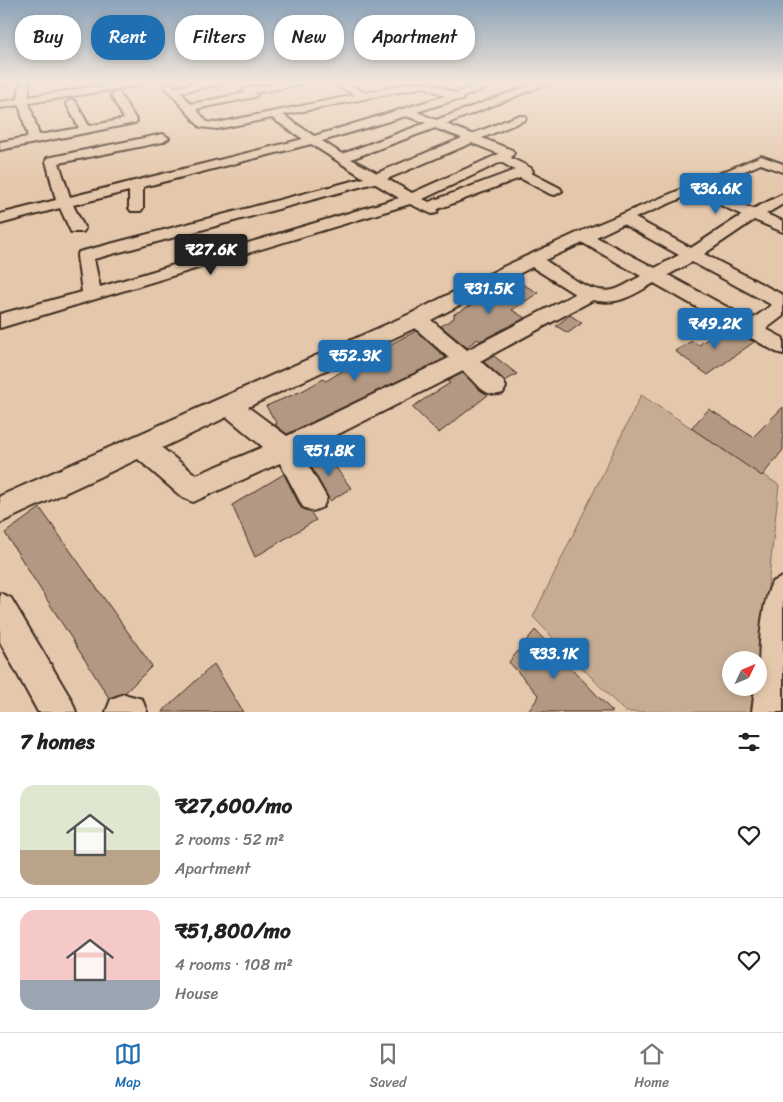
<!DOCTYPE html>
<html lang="en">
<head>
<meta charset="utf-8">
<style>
  :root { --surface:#fff; --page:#f6f6f6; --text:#222; --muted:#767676; --line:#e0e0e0; --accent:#1f6fb2 }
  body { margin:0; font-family:Sriracha,sans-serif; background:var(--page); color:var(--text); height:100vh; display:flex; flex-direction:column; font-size:19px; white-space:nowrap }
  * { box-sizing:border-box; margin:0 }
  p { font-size:16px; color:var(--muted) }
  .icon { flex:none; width:28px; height:28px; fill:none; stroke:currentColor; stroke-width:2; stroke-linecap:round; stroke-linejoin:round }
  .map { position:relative; height:712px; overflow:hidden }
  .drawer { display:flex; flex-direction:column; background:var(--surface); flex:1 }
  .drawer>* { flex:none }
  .banner { position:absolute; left:15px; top:15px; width:500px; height:45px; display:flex; gap:10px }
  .needle { width:32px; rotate:46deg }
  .fabs { position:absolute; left:722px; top:651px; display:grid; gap:10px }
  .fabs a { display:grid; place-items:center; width:45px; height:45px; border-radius:50%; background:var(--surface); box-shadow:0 2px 8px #0003; font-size:25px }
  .price { position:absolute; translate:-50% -42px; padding:0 11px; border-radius:5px; background:var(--accent); color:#fff; font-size:16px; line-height:32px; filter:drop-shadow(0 1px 2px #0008) }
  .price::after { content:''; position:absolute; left:50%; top:30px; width:15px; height:11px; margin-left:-8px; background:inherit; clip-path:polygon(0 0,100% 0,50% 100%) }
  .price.current { background:#222; color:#fff }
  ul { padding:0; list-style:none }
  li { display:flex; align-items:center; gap:15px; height:125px; padding:0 20px }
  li+li { border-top:1px solid var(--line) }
  li span { display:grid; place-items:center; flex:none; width:140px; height:100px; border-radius:15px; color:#555 }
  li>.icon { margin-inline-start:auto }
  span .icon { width:60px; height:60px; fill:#fffc; stroke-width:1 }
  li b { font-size:21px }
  h2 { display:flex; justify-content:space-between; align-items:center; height:60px; padding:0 20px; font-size:21px }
  .chip { padding:0 18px; border-radius:20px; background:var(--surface); box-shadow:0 2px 8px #0003; font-size:18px; line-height:45px }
  .chip.current { background:var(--accent); color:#fff }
  .menu { display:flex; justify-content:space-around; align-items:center; height:70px; border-top:1px solid var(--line); background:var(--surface); font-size:14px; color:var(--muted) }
  .menu a { display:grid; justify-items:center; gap:2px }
  .menu .current { color:var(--accent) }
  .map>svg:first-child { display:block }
  .green { fill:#c6ac92; stroke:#806b58 }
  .building { fill:#b39983; stroke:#3b2a1e }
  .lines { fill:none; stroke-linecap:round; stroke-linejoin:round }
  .minor-casing { stroke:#3b2a1e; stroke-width:4 }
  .minor { fill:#e5c8ac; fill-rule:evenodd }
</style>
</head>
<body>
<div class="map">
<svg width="783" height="712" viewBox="0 0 783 712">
  <rect width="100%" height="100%" fill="#e5c8ac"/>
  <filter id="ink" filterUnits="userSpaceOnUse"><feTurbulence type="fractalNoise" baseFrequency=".02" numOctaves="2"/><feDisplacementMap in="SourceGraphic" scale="10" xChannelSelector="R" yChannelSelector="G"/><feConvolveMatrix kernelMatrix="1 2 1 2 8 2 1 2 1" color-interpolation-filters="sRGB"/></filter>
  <g filter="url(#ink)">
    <path class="green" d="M641,395L779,485L759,670V660H731V688H757L754,712H625L533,617Z"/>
    <path class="building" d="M519,282L538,293L512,310L525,318L480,341L478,339L466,347L441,326L454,318V314L491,295L494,297Z
      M570,315L582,323L568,333L556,326Z
      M726,326L754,342L708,375L675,351L692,341L699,345Z
      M416,331L446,358L287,434L275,425L277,424L266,406L304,390L323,379L326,381L362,359Z
      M494,356L517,374L505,381L484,362Z
      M463,373L480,390L488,395L439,433L412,407L450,383L447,381Z
      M783,407V450L762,476L691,428L709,409L753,437Z
      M325,453L351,488L330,501L309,463Z
      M284,474L301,508L310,512L316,520L255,557L232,505Z
      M40,508L152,666L126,692L109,698L5,533Z
      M535,630L613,712H528L539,696L509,662Z
      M214,664L243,712H162Z"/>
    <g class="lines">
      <defs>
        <path id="minor" d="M0,82H11L0,86Z
          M20,82H30L28,97L125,82H147L142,85L29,103L39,135L79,128L66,103L71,100L75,101L89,126L124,119L111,95L116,92L119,93L137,121L135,123L0,150V142L28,137L19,105L0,108V102L18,99Z
          M161,82H171L175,87L203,82H223L218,85L180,92L191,104L245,93L242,91L247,88L283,82H304L299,85L254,93L257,95L255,97L196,109L207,122L217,123L355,95L331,82H343L366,93L415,82H428L455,93L488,82H502L463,97V100H454L417,112L436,120L539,82H552L446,124L472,134L517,116H525L526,118L525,120L482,138L512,150L514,153L511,158L531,168L533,171L531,173L560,188L562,191L555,195L550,194L520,178L438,209L437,213L432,214L410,204L0,328V314L82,292L77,256L79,252L364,178L311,144L143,187V208L141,211H131L129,208V191L73,205L85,229L83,232H71L60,208L0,224V214L56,200L46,161L47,158L163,134L169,138L163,142L59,163L70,197L303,139L272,118L217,129L200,127ZM424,87L445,96L314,136L283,115ZM406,116L426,123L342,154L322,141ZM435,128L462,138L377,173L351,159ZM472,143L499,154L412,193L387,179ZM501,162L515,170L429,202L423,199ZM374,183L399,198L100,287L94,259Z
          M761,156L783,164V172L761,164L706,188L753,209L783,194V204L766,214L783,221V232L754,220L704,254L783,295V316L766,329L783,338V354L776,352L654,283C633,295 618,306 593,300L480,361L503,381L506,387L503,393C485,399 475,382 463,371L301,453L327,498L323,507L313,511L303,507L280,463L193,502L183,498L138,459L0,523V496L410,314L505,266L577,233ZM694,193L742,215L691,248L635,218ZM623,224L679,255L655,268L596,237ZM583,243L641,276C633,280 622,288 613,290C590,295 563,272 545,260ZM692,262L772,305L751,320L668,275ZM532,267L575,294L467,350L431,320ZM415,328L449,358L287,436L248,407ZM227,417L263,447L196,475L162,448Z
          M783,577V712H752L755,688H759C759,655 759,612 772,582Z
          M0,593L11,598L71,699L76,712H38L0,642Z
          M124,694L142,699L147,712H106L111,699Z"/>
      </defs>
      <use href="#minor" class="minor-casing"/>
      <use href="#minor" class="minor"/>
    </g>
  </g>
  <linearGradient id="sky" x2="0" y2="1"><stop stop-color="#8aa2b8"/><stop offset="0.45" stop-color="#f3e6da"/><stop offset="1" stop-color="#f3e6da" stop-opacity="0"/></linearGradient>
  <rect width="783" height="182" fill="url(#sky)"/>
</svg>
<div class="fabs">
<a><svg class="needle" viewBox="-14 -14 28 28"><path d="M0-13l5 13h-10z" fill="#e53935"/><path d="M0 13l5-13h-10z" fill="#767676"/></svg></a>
</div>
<b class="price" style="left:716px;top:215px">₹36.6K</b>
<b class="price current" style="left:211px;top:276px">₹27.6K</b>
<b class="price" style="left:489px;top:315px">₹31.5K</b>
<b class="price" style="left:715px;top:350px">₹49.2K</b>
<b class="price" style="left:355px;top:382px">₹52.3K</b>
<b class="price" style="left:329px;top:477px">₹51.8K</b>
<b class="price" style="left:554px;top:680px">₹33.1K</b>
<div class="banner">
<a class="chip">Buy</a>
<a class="chip current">Rent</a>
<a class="chip">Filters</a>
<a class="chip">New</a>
<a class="chip">Apartment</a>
</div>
</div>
<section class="drawer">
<h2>7 homes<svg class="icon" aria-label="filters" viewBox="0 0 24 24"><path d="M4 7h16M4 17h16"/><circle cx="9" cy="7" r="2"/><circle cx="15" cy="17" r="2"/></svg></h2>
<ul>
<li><span style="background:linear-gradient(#dfe7d0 65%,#b9a48a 0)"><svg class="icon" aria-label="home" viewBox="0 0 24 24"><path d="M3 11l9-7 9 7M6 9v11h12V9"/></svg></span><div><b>₹27,600/mo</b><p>2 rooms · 52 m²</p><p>Apartment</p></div><svg class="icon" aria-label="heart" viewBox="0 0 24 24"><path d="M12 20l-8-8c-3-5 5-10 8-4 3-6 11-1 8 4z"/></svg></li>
<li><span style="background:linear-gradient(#f6c9c9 70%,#9aa5b1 0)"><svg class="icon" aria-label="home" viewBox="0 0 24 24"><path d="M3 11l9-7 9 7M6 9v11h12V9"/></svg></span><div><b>₹51,800/mo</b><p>4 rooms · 108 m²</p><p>House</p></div><svg class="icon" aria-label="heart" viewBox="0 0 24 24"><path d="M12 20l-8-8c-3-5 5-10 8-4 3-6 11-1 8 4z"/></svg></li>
</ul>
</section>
<nav class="menu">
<a class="current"><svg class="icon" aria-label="map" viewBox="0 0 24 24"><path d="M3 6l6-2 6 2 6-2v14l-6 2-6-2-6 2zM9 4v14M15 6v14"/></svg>Map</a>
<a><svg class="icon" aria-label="saved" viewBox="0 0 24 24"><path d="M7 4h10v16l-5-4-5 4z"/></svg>Saved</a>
<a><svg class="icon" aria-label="home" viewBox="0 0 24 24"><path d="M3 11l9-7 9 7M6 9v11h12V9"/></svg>Home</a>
</nav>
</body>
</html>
